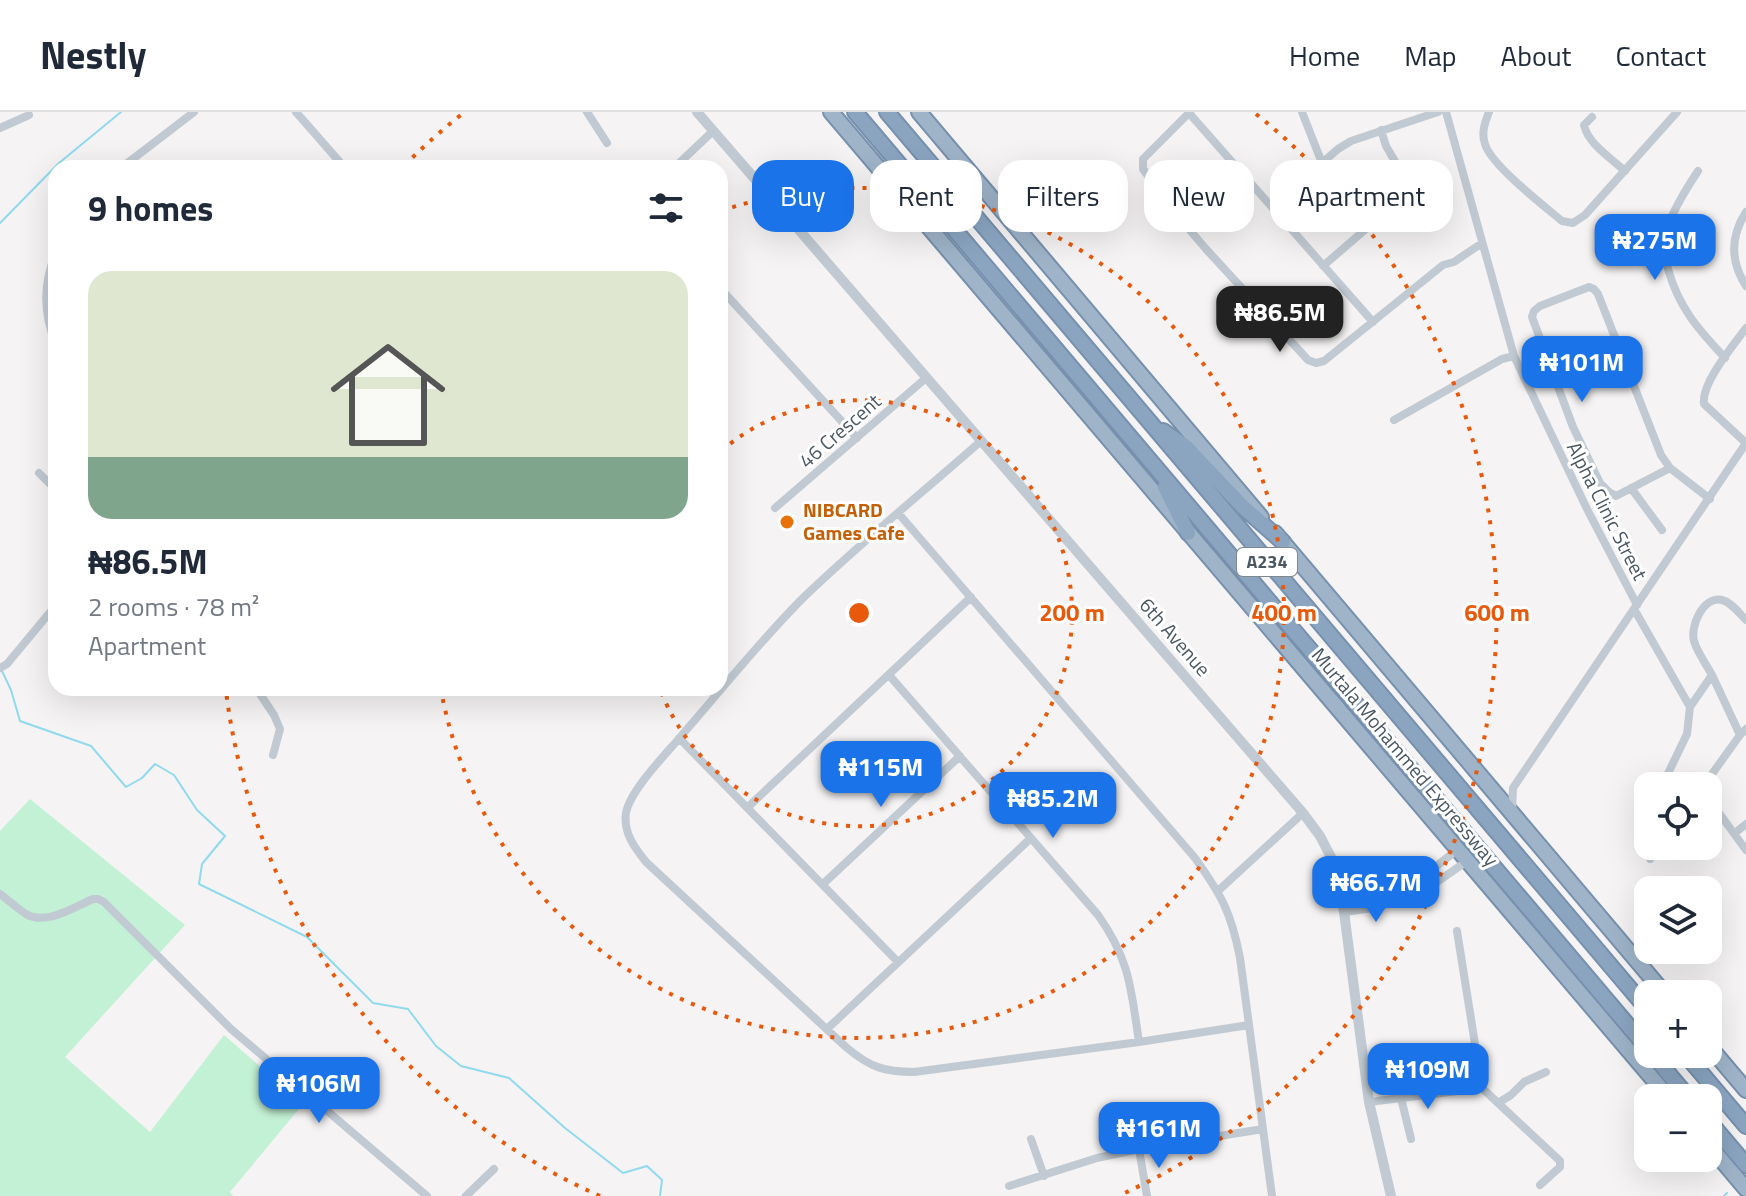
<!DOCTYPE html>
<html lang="en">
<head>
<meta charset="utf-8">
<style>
  :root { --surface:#fff; --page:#f2f2f3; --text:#1f2937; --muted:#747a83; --line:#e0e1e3; --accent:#1a73e8 }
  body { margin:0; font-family:"Titillium Web",sans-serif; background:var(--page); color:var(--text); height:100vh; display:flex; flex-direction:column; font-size:30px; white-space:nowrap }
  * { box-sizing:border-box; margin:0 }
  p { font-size:26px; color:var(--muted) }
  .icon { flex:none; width:44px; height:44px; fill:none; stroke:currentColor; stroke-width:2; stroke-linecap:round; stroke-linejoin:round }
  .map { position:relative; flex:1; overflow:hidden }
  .details { position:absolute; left:48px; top:48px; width:680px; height:536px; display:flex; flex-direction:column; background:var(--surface); border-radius:24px; box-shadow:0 8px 32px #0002 }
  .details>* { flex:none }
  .top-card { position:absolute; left:752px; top:48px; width:760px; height:72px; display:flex; gap:16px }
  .tools { position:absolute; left:1634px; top:660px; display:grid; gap:16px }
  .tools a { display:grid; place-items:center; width:88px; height:88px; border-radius:16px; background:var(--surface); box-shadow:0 8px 32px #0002; font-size:40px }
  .price { position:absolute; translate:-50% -68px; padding:0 18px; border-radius:16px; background:var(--accent); color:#fff; font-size:26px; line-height:52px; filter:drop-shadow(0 2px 4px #0008) }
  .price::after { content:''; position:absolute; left:50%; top:48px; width:24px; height:18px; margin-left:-12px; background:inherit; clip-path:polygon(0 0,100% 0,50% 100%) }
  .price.active { background:#222; color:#fff }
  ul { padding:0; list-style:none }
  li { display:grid; align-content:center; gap:16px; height:424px; padding:0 40px }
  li+li { border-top:2px solid var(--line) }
  li span { display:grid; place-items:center; height:248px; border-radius:24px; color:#555 }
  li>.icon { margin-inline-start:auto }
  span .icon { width:144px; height:144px; fill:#fffc; stroke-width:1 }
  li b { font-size:34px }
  h2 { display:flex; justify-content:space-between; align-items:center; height:96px; padding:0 40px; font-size:34px }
  .pill { padding:0 28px; border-radius:24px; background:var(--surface); box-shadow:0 8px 32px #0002; font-size:28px; line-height:72px }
  .pill.active { background:var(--accent); color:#fff }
  header { display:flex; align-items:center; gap:48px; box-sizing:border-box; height:112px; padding:0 40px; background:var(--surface); border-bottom:2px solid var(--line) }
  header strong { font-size:38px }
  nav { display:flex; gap:44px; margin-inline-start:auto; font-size:28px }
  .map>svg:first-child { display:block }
  .green { fill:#c3f1d5 }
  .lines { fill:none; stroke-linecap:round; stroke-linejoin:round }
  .stream { stroke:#90daee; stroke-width:2 }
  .trunk-casing { stroke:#7690ad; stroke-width:18 }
  .motorway-casing { stroke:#7690ad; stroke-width:18 }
  .minor { stroke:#c1cad2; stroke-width:8 }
  .tertiary { stroke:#c1cad2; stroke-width:10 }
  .trunk { stroke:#9fb4c9; stroke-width:14 }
  .motorway { stroke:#8ba5c1; stroke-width:14 }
  .ring { fill:none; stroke:#e8590c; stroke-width:4; stroke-dasharray:4 8 }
  .food-dot { fill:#e8710a; stroke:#fff; stroke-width:3 }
  .labels { text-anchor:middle; stroke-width:6; stroke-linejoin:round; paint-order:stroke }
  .shield { fill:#fff; stroke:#808990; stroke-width:2 }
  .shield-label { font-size:18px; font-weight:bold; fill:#4a5661 }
  .street-label { font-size:20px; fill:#4a5661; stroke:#fff }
  .food-label { font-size:20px; font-weight:bold; fill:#c56008; stroke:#fff; text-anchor:start }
  .centre { fill:#e8590c; stroke:#fff; stroke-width:4 }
  .ring-label { font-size:24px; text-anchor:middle; font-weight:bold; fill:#e8590c; stroke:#fff; stroke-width:6; stroke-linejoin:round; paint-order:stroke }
</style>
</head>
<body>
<header>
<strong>Nestly</strong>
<nav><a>Home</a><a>Map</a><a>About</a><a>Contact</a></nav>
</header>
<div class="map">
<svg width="1746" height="1084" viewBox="0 0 1746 1084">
  <rect width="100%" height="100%" fill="#f5f3f3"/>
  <path class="green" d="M30,687L185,813L65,945L150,1020L224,923L303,992L230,1080L233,1084H0V719Z"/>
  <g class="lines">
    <path class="stream" d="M0,111L59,51L121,0
      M2,559L11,578L20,609L91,634L126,675L142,666L155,652L174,663L197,698L225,724L202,752L199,772L307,825L373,891L408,897L436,934L461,954L509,966L565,1016L623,1061L647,1054L662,1068L660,1084
      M1724,1084L1727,1081"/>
    <defs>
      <path id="trunk" d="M831,0L1669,986
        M919,0L1261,405
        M1275,421L1665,882
        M1708,933L1746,978
        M1708,1032L1746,1077"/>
      <path id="motorway" d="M855,0L1648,937
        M887,0L1648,898
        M1163,319L1186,335L1243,395L1283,430
        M1165,375L1188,421
        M1652,942L1689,986
        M1685,942L1746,1014
        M1708,1008L1746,1053"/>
    </defs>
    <use href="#trunk" class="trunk-casing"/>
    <use href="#motorway" class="motorway-casing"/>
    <path class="minor" d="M296,0L345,56
      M587,0L607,31
      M1190,0L1143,47V57L1182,109L1206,137L1308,248L1316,251L1324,249L1443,153L1454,150L1482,131
      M1302,0L1322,51
      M1446,0L1514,244L1587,397L1637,493
      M1489,0C1485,10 1481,21 1485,32C1491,53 1543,93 1562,109L1573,111L1585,103L1677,0
      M1189,1L1373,210
      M1592,5L1584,13C1588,32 1611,46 1625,59
      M0,16L29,3
      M121,56L194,0
      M674,56L712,20
      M1698,59C1686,77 1672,99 1666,120C1663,132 1665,146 1668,157C1679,196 1698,217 1725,246
      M1275,100L1306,70L1322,51L1338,37L1351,29L1438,0
      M1746,100C1730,125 1730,149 1746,174
      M56,140C43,172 43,200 56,233
      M1323,154L1403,85L1407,77L1406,68L1386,34L1381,18
      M720,176L857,326
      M1746,216C1733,234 1701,271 1704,292L1746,331
      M1394,308L1502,247L1514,244
      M981,329C922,381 860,431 803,486C760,529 722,577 682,623C667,641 630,678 626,701C623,721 635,736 646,750L847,936C870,955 884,960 914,960L1139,930L1249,913
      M1670,356L1616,384L1609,380L1600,371L1573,315L1532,205L1534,199L1540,194L1589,175L1594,177L1598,182L1661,343L1670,356L1710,387
      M39,361L56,378
      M1631,376L1662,418
      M775,396L926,266
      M899,402L1195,746C1222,784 1231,800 1240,846L1272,1084
      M1634,497L1690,595
      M0,556L7,552L56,493
      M889,563L1098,803C1130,848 1131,877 1139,930
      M1712,563L1740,623
      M256,576L274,603L280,617L273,643
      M679,626L898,850
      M1662,674L1687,622L1690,595L1712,563C1706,552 1697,540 1694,529C1690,514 1703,484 1722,488C1731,490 1739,501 1746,508
      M1708,674L1707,669L1740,623L1746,617
      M1708,680L1711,690L1746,738
      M748,695L971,485
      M1512,699L1513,676L1746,331
      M1648,713L1646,718L1648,733
      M1735,721L1746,712
      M1648,734L1650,747
      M823,772L960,644
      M1219,778L1303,701
      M0,782C8,788 17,796 26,802C46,814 74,795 93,787H98L104,790L231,917L427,1084
      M1400,788L1407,777L1457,738
      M1344,800L1373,796L1400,788L1413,787L1467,749
      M1457,819L1482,976L1560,1049V1055L1540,1073
      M827,917L1031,726
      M1401,986L1411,1027
      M1369,990L1482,976
      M1498,991L1511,983L1524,970L1546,960
      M1031,1027L1044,1064
      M1139,1037L1147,1084
      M1009,1074L1097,1046L1139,1037L1263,1017
      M466,1084L494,1057"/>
    <path class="tertiary" d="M697,0L1303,701L1320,724L1333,749L1344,800L1369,990L1391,1084"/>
    <use href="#trunk" class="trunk"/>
    <use href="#motorway" class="motorway"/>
  </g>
  <g class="ring">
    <path d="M721 339A213 213 0 1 1 660 577"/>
    <path d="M721 99A425 425 0 1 1 441 578"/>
    <path d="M600 1084A638 638 0 0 1 226 579M404 54A638 638 0 0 1 462 2M1256 2A638 638 0 0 1 1118 1084"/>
  </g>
  <circle class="food-dot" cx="787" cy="410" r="8"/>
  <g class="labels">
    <rect class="shield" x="1237" y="436" width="60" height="28" rx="6"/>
    <g class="shield-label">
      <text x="1267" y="456">A234</text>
    </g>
    <g class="street-label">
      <text transform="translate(840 319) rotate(-41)" y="7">46 Crescent</text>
      <text transform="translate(1607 399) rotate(63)" y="7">Alpha Clinic Street</text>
      <text transform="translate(1175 525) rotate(49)" y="7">6th Avenue</text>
      <text transform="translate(1405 645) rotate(50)" y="7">Murtala Mohammed Expressway</text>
    </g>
    <g class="food-label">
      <text x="803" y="405">NIBCARD<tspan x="803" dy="23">Games Cafe</tspan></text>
    </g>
  </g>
  <circle cx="859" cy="501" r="12" class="centre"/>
  <g class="ring-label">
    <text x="1072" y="509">200 m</text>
    <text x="1284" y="509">400 m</text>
    <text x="1497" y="509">600 m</text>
  </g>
</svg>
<div class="tools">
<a><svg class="icon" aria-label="locate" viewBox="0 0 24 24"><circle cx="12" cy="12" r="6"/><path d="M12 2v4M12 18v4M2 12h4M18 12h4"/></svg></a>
<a><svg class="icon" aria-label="layers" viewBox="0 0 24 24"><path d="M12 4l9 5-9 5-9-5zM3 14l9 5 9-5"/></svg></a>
<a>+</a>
<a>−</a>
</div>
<b class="price" style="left:1655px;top:170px">₦275M</b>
<b class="price active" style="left:1280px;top:242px">₦86.5M</b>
<b class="price" style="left:1582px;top:292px">₦101M</b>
<b class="price" style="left:881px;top:697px">₦115M</b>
<b class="price" style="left:1053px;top:728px">₦85.2M</b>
<b class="price" style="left:1376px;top:812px">₦66.7M</b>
<b class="price" style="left:1428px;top:999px">₦109M</b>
<b class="price" style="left:319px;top:1013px">₦106M</b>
<b class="price" style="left:1159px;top:1058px">₦161M</b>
<div class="top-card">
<a class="pill active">Buy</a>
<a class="pill">Rent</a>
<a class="pill">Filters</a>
<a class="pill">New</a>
<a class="pill">Apartment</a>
</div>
<section class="details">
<h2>9 homes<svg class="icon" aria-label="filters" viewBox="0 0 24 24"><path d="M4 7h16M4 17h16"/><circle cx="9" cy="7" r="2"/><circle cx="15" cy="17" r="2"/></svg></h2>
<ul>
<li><span style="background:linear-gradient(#dfe7d0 75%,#7fa58c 0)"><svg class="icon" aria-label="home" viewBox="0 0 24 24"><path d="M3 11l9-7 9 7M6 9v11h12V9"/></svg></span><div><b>₦86.5M</b><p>2 rooms · 78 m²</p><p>Apartment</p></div></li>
</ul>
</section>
</div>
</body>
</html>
